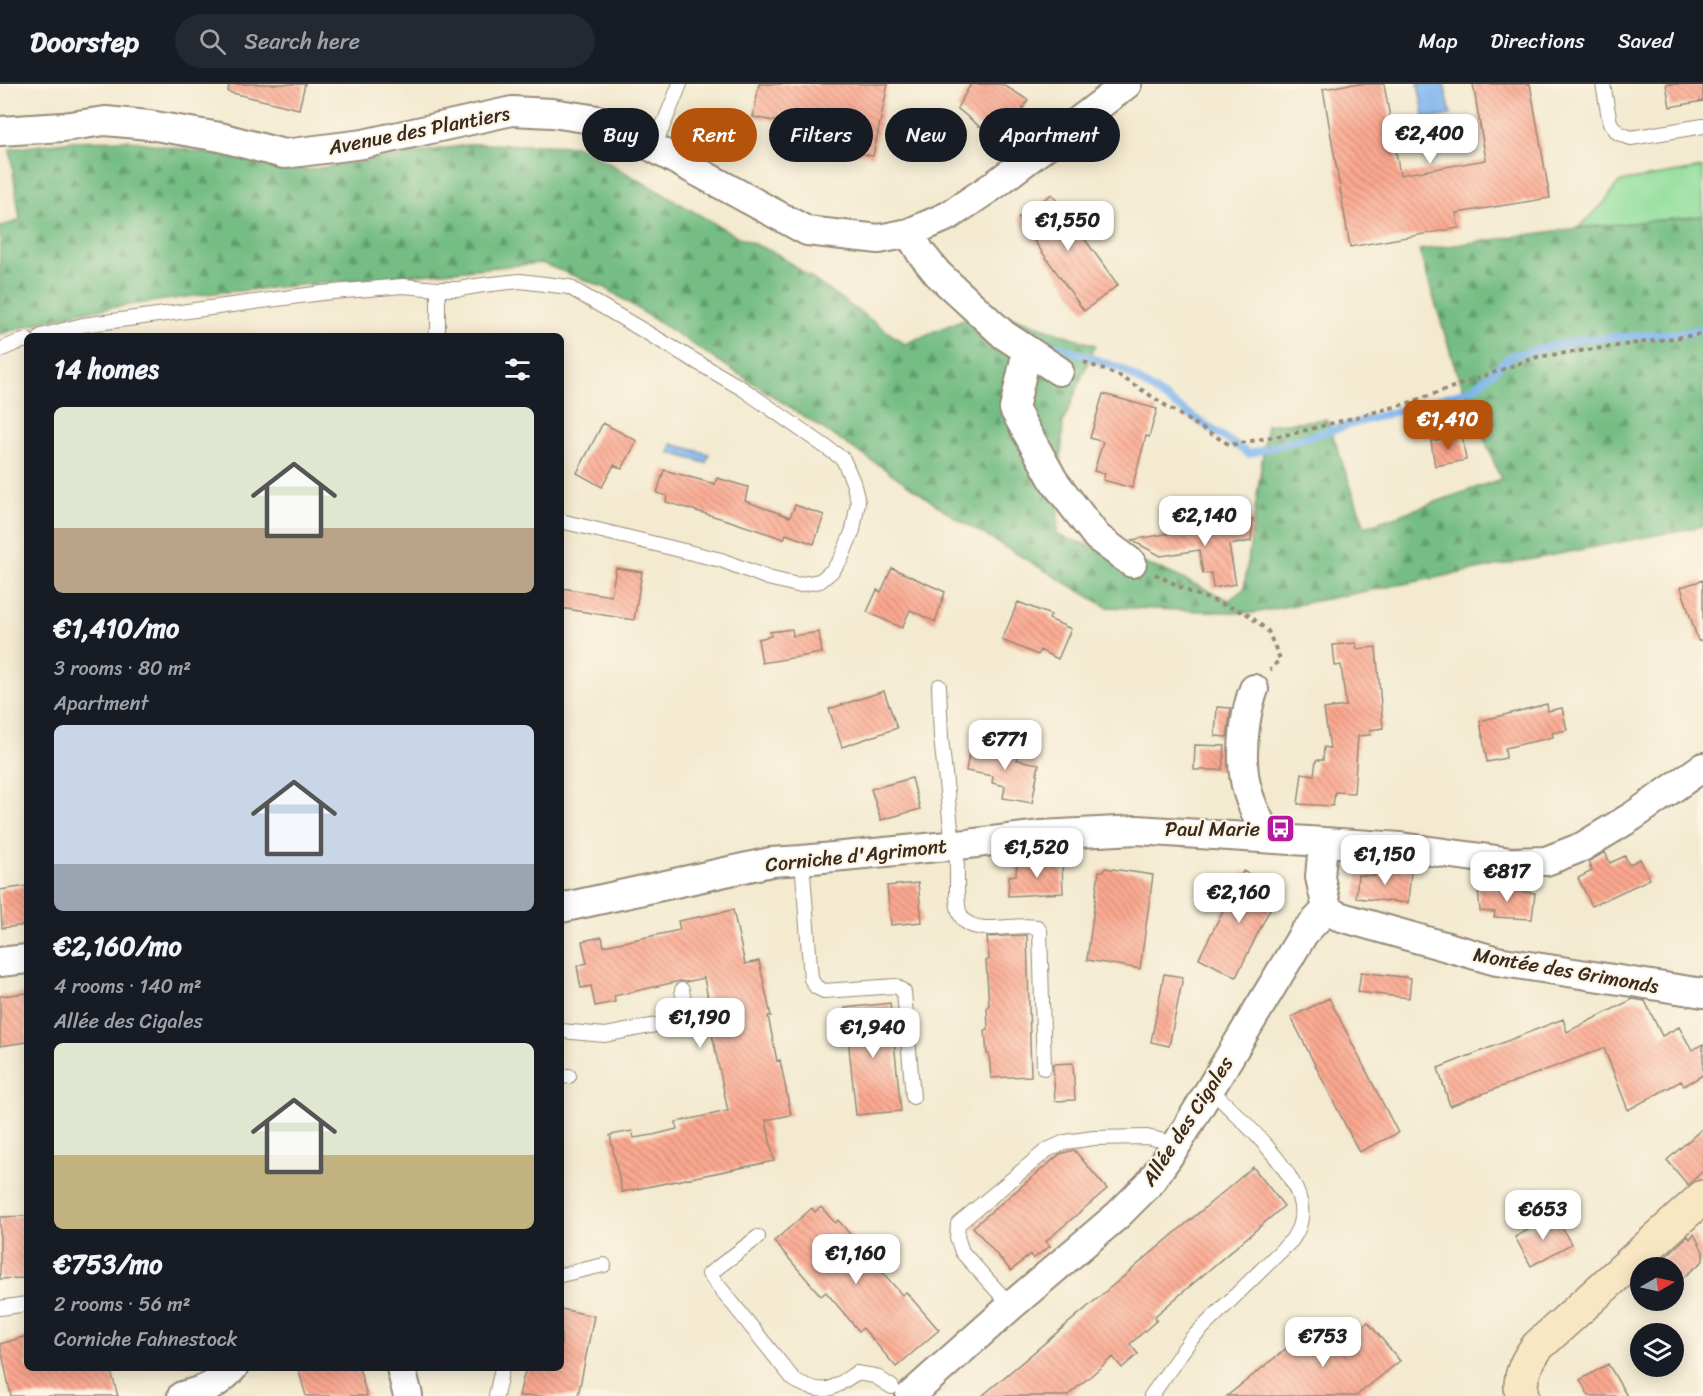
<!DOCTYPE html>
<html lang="en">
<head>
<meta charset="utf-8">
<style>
  :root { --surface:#171b24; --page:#242831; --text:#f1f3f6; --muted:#9ea1a6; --line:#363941; --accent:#b45309 }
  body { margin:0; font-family:Sriracha,sans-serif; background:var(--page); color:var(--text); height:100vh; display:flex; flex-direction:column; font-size:22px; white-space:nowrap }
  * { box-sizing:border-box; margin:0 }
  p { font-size:20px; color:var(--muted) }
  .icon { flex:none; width:33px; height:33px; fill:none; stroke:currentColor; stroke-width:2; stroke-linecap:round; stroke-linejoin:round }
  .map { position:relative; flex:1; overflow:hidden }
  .details { position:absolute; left:24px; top:249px; width:540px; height:1038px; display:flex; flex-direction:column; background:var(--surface); border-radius:9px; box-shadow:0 3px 15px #0003 }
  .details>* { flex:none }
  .guide { position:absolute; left:582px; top:24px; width:570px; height:54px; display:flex; gap:12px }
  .needle { width:39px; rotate:81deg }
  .buttons { position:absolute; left:1630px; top:1173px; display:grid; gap:12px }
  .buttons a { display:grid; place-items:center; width:54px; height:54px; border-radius:50%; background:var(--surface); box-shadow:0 3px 15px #0003; font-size:30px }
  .price { position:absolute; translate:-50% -51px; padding:0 14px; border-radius:12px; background:#fff; color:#222; font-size:20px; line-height:39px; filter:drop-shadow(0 2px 3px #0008) }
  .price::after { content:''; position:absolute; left:50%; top:36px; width:18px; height:14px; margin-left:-9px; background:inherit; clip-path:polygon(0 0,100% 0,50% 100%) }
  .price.current { background:var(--accent); color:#fff }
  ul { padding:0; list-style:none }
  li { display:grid; align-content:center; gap:12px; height:318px; padding:0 30px }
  li span { display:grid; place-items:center; height:186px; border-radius:9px; color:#555 }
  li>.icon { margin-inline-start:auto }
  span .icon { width:108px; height:108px; fill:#fffc; stroke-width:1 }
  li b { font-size:26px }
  h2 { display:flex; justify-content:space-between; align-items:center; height:72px; padding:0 30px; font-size:26px }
  .chip { padding:0 21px; border-radius:27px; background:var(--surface); box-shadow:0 3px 15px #0003; font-size:21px; line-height:54px }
  .chip.current { background:var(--accent); color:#fff }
  header { display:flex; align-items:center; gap:36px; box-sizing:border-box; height:84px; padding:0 30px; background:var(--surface); border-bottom:2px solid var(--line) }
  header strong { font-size:28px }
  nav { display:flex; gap:33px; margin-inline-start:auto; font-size:21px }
  .search { width:420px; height:54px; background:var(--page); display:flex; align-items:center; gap:15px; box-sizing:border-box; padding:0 21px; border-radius:33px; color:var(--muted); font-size:22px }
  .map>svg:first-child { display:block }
  .grass { fill:#90de9c; stroke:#66845d; stroke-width:1.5 }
  .forest { fill:url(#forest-firs); stroke:#587451; stroke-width:1.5 }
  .water { fill:#7eb5ee; stroke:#5c7086; stroke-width:1.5 }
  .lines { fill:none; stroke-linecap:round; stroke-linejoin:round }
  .stream { stroke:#7eb5ee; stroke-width:8 }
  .building { fill:url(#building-back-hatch) }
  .lane-casing { stroke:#978a77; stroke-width:16 }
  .street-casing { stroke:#978a77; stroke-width:32 }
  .secondary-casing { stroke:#978a77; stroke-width:36 }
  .path { stroke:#978a77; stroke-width:4; stroke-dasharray:4.5 4.5; stroke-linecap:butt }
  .lane { stroke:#fff; stroke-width:14 }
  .street { stroke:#fff; stroke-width:28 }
  .secondary { stroke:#f9e7c3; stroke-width:33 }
  .labels { text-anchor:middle; stroke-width:4.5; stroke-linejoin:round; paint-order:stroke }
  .street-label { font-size:20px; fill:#3b2a1e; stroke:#fcf5e5 }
  .poi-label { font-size:20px; fill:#3b2a1e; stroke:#fcf5e5; text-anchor:end }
</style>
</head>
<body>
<header>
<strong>Doorstep</strong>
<div class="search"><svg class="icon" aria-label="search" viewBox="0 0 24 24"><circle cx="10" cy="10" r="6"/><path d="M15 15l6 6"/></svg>Search here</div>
<nav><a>Map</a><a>Directions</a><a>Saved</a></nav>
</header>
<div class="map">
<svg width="1703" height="1312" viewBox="0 0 1703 1312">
  <defs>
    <pattern id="forest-firs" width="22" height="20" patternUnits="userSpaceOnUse" patternTransform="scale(1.5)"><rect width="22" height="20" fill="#74bd84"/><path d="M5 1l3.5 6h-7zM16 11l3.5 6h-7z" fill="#609a6b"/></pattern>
    <pattern id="building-back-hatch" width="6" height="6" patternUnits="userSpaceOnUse" patternTransform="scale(1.5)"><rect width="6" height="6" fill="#fca890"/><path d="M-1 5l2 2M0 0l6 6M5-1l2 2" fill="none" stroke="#cd8975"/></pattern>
  </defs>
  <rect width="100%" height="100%" fill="#fcf5e5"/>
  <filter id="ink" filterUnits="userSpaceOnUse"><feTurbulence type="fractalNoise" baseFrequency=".0167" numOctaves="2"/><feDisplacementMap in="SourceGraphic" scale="12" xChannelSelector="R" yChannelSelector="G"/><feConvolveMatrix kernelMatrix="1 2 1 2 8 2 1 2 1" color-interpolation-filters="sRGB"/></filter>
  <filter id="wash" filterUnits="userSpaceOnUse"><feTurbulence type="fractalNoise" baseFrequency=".008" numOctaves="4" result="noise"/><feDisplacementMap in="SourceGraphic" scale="24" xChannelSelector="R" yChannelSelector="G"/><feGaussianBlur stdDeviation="1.35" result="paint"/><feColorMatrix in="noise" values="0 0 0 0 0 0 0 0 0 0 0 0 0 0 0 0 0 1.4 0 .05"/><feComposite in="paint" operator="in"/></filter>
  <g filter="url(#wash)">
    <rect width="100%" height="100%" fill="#f3ead0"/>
    <path class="grass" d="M1703,84V132L1578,144L1604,119L1619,98Z"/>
    <path class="forest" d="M128,56L307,86L473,60L579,62L738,153L777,170L905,260L987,225L1095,261L1063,339L1057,451L1163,486L1229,516L1244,505L1267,341L1327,335L1365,443L1501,395L1455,283L1419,166L1578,144L1703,132V442L1253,529L1107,523L956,434L879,381L606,204L541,179L215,209L79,228L0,250V143L20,136L10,65L74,57Z"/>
    <path class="water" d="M1418,0H1444L1451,31L1425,36Z
      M672,360L709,370L706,379L670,369Z"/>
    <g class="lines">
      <path class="stream" d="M1022,249L1122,285L1249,370L1473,305L1511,272L1583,255L1684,249L1703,245"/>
    </g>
    <g id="blocks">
      <path class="building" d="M229,0H305L299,25L228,8Z
        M759,0H888L873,72L781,55L784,39L753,33Z
        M971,0H1002L1028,16L1006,52L979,42L957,24Z
        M1350,0H1384L1400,91L1486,76L1473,0H1530L1550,114L1456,129L1459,144L1350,163L1323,5Z
        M1666,0H1703V17L1670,23Z
        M1052,110L1118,201L1084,227L1018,134Z
        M1103,310L1157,325L1149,353L1146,352L1132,404L1103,396L1105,390L1094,387L1103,358L1090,354Z
        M603,339L637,357L622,385L614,381L602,403L577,389Z
        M1462,352L1466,376L1435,382L1431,357Z
        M664,386L715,400L717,394L748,403L745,417L790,433L795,421L824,431L814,460L786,450L784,455L730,437L666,418L667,412L657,409Z
        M1253,435L1251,457L1229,461L1236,500L1213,504L1211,489L1203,490L1199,466L1161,472L1131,456Z
        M616,484L642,488L634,536L561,524V504L611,512Z
        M892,484L945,508L935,538L910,526L902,544L867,528L877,506L881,508Z
        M1703,496V556L1698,557L1681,503Z
        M1018,518L1051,531L1049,535L1071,545L1058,575L1040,566L1038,571L1002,556Z
        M792,545L793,552L819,548L822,569L762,579L758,555L771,552L770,548Z
        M1356,559L1357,565L1376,563L1383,644L1370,646V651L1358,652L1354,709L1335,708L1333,722L1298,720L1302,689L1314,691L1316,676H1323L1324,663L1330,664L1324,625L1346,622L1341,581L1335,582L1333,561Z
        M884,607L897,644L842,663L829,625Z
        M1547,620L1548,627L1562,624L1567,646L1552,649L1553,653L1505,664L1506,674L1487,678L1480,637Z
        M1217,623L1231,624L1227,653L1215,652Z
        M971,658L1019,668L1017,676L1039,680L1032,719L1003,714L1005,702L992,699L993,692L966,687Z
        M1195,661L1225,662L1222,686H1194Z
        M912,694L920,725L881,736L871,705Z
        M1605,768L1610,779L1625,772L1629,781L1640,775L1650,795L1592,822L1578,794L1592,787L1588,778Z
        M1062,778L1063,809L1008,812L1009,792L1016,791L1017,779Z
        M1105,784L1153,791L1140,885L1087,876L1099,787H1104Z
        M1376,784L1411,787L1408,819L1356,814L1358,791L1375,792Z
        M1243,787L1280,805L1236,893L1199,874Z
        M918,799L922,838L891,841L887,802Z
        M27,802V841L2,844L0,806Z
        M1478,804L1535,809L1532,835L1494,833L1495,828L1480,827Z
        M733,826L745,880L759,877L771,932H768L777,977L780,976L791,1031L766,1036L774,1077L622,1108L610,1051L632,1047L634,1054L653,1051L677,1045L676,1038L728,1027L712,950L715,949L704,894L686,898L680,897L614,912L615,918L595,922L591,902L581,904L577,882L587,879L582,857L602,853L604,862L680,846L678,837Z
        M1027,851L1031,992L991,994L989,970H987L985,946L988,945L987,923L989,922L986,877L989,875L987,853Z
        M1361,888L1411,894L1409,914L1358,908Z
        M1164,890L1183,893L1169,962L1151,958Z
        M27,909V958L0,962V912Z
        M1329,914L1398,1049L1359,1068L1291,933Z
        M1633,915L1645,917L1662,952L1679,943L1692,966L1703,960V991L1684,1002L1681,997L1628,1026L1604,964L1450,1022L1438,984L1563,935L1567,948Z
        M890,919L901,1027L856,1031L845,924Z
        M1073,979L1075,1016L1055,1017L1053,980Z
        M1703,1044V1087L1688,1101L1667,1076Z
        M1074,1066L1107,1105L1046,1157L1050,1162L1033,1175L1030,1170L1011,1187L973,1143L1060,1070Z
        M1253,1083L1284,1122L1155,1232L1157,1236L1130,1260L1138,1270L1122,1284L1113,1273L1067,1312H982Z
        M821,1123L835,1139L838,1136L902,1211L906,1208L939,1246L896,1283L863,1244L859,1247L826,1208L821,1212L774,1157L812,1124L815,1128Z
        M1555,1131L1571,1160L1531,1182L1515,1153Z
        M27,1132V1194L0,1195V1133Z
        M1694,1150L1703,1167V1177L1679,1197L1674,1192V1184H1667L1661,1177L1688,1152L1690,1155Z
        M561,1225L594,1232L578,1312H519L524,1290L529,1284H561Z
        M1368,1238L1400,1277L1356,1312H1227L1308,1247L1328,1269Z
        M27,1252V1284H110L118,1312H11L0,1260Z
        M1608,1280L1627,1312H1589L1580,1296Z
        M298,1284H359L367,1312H306Z"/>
    </g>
  </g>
  <g filter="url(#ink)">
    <use href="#blocks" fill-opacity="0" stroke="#978a77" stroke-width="1.5"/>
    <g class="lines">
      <defs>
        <path id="lane" d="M1603,0L1610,39L1618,49L1631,54L1703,42
          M654,64L680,0
          M41,252L83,241L322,209L403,202L438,205H459L483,201L520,197L569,203L743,305L843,375L853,398L858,418L853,446L841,475L832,487L820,497L797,501L768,494L721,476L561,437
          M435,252L438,246V205
          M0,266L16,259L27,256
          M939,602L941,654L953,761
          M956,761C957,773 957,785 957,798C957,822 955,843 986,844C1004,845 1019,840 1037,843L1040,847L1044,984
          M802,776L811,895L816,903L824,907L896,902L904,908L913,1013
          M561,947L605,951L671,938L680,931L684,918L682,906
          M561,993L569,992
          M758,1153L709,1190L794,1296C825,1312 829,1307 856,1289L875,1292L892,1303
          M561,1191L604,1181
          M1011,1222L962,1168L957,1153L958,1140L1047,1066L1065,1058L1094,1054L1147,1053L1177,1060
          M0,1224L27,1220
          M496,1312L502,1284
          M1151,1312L1191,1255L1292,1156C1295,1151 1299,1145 1300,1139C1313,1096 1237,1032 1209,1004"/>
        <path id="street" d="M0,47L63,43L105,37L149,41L220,53L284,70L363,60L512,27L552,29L598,36L639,56L807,147L879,155L909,149L948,132L993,102L1127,0
          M909,149L921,169L938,190L1004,251L1059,287
          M1027,266L1014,325L1054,397L1097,453L1132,479
          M1254,605C1249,617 1247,628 1245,642C1239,688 1245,714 1269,754
          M1323,759L1320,793L1327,825
          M561,824L771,778L802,776L968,760L1041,751L1137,746L1401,763L1511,778L1546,777L1582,763L1633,732L1703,683
          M1327,825L1338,832L1352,836L1497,877L1703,909
          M0,878L27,875
          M401,1284L408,1312
          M182,1312C206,1306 216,1302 233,1284
          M910,1312L1011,1222L1118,1131L1149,1100L1177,1060L1304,849L1327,825"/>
        <path id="secondary" d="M1522,1312C1518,1293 1526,1277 1538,1262L1703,1113"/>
      </defs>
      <use href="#lane" class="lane-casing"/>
      <use href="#street" class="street-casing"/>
      <use href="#secondary" class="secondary-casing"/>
      <path class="path" d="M1084,278L1122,293L1185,334L1230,361L1295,349L1406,320L1537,273L1703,250
        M1155,490L1192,509L1246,529L1268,547L1280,575L1270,586"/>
      <use href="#lane" class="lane"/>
      <use href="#street" class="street"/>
      <use href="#secondary" class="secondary"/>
    </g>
  </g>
  <defs>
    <symbol id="bus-square" viewBox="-11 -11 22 22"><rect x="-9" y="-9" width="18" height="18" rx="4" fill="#b5179e" stroke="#fcf5e5"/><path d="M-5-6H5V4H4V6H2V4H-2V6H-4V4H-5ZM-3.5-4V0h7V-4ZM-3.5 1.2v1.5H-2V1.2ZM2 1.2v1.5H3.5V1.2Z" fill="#fff"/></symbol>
  </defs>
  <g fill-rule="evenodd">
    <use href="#bus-square" x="1264" y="728" width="33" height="33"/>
  </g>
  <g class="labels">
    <g class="street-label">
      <text transform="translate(419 46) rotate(-11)" y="7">Avenue des Plantiers</text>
      <text transform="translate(856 771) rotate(-6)" y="7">Corniche d'Agrimont</text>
      <text transform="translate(1566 886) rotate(10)" y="7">Montée des Grimonds</text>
      <text transform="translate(1187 1037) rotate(-57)" y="7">Allée des Cigales</text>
    </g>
    <g class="poi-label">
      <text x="1260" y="752">Paul Marie</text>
    </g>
  </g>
</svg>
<div class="buttons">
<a><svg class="needle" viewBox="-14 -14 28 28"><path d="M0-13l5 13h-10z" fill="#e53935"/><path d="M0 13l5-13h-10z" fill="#9ea1a6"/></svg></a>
<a><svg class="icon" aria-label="layers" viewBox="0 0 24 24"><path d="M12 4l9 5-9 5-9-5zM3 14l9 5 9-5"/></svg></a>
</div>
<b class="price" style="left:1430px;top:81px">€2,400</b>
<b class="price" style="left:1068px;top:168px">€1,550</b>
<b class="price current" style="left:1448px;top:367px">€1,410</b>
<b class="price" style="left:1205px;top:463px">€2,140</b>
<b class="price" style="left:1005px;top:687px">€771</b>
<b class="price" style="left:1037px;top:795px">€1,520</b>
<b class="price" style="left:1385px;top:802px">€1,150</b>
<b class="price" style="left:1507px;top:819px">€817</b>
<b class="price" style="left:1239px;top:840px">€2,160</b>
<b class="price" style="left:700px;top:965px">€1,190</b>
<b class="price" style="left:873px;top:975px">€1,940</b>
<b class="price" style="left:1543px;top:1157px">€653</b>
<b class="price" style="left:856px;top:1201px">€1,160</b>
<b class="price" style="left:1323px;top:1284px">€753</b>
<div class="guide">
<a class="chip">Buy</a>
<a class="chip current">Rent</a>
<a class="chip">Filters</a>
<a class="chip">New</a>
<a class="chip">Apartment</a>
</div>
<section class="details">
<h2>14 homes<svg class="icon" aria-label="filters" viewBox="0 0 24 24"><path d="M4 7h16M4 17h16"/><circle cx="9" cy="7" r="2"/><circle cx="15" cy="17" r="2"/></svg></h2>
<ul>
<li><span style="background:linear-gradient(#dfe7d0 65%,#b9a48a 0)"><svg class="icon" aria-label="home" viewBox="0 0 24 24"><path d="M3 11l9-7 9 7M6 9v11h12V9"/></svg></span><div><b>€1,410/mo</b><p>3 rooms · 80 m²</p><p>Apartment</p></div></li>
<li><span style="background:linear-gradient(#c9d6e8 75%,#9aa5b1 0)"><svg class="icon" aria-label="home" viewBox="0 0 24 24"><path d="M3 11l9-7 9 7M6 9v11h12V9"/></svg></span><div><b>€2,160/mo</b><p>4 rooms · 140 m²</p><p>Allée des Cigales</p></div></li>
<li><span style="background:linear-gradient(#dfe7d0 60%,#c2b280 0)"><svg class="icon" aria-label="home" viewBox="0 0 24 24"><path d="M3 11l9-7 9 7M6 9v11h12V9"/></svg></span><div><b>€753/mo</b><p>2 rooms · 56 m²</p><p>Corniche Fahnestock</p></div></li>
</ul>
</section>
</div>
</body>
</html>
